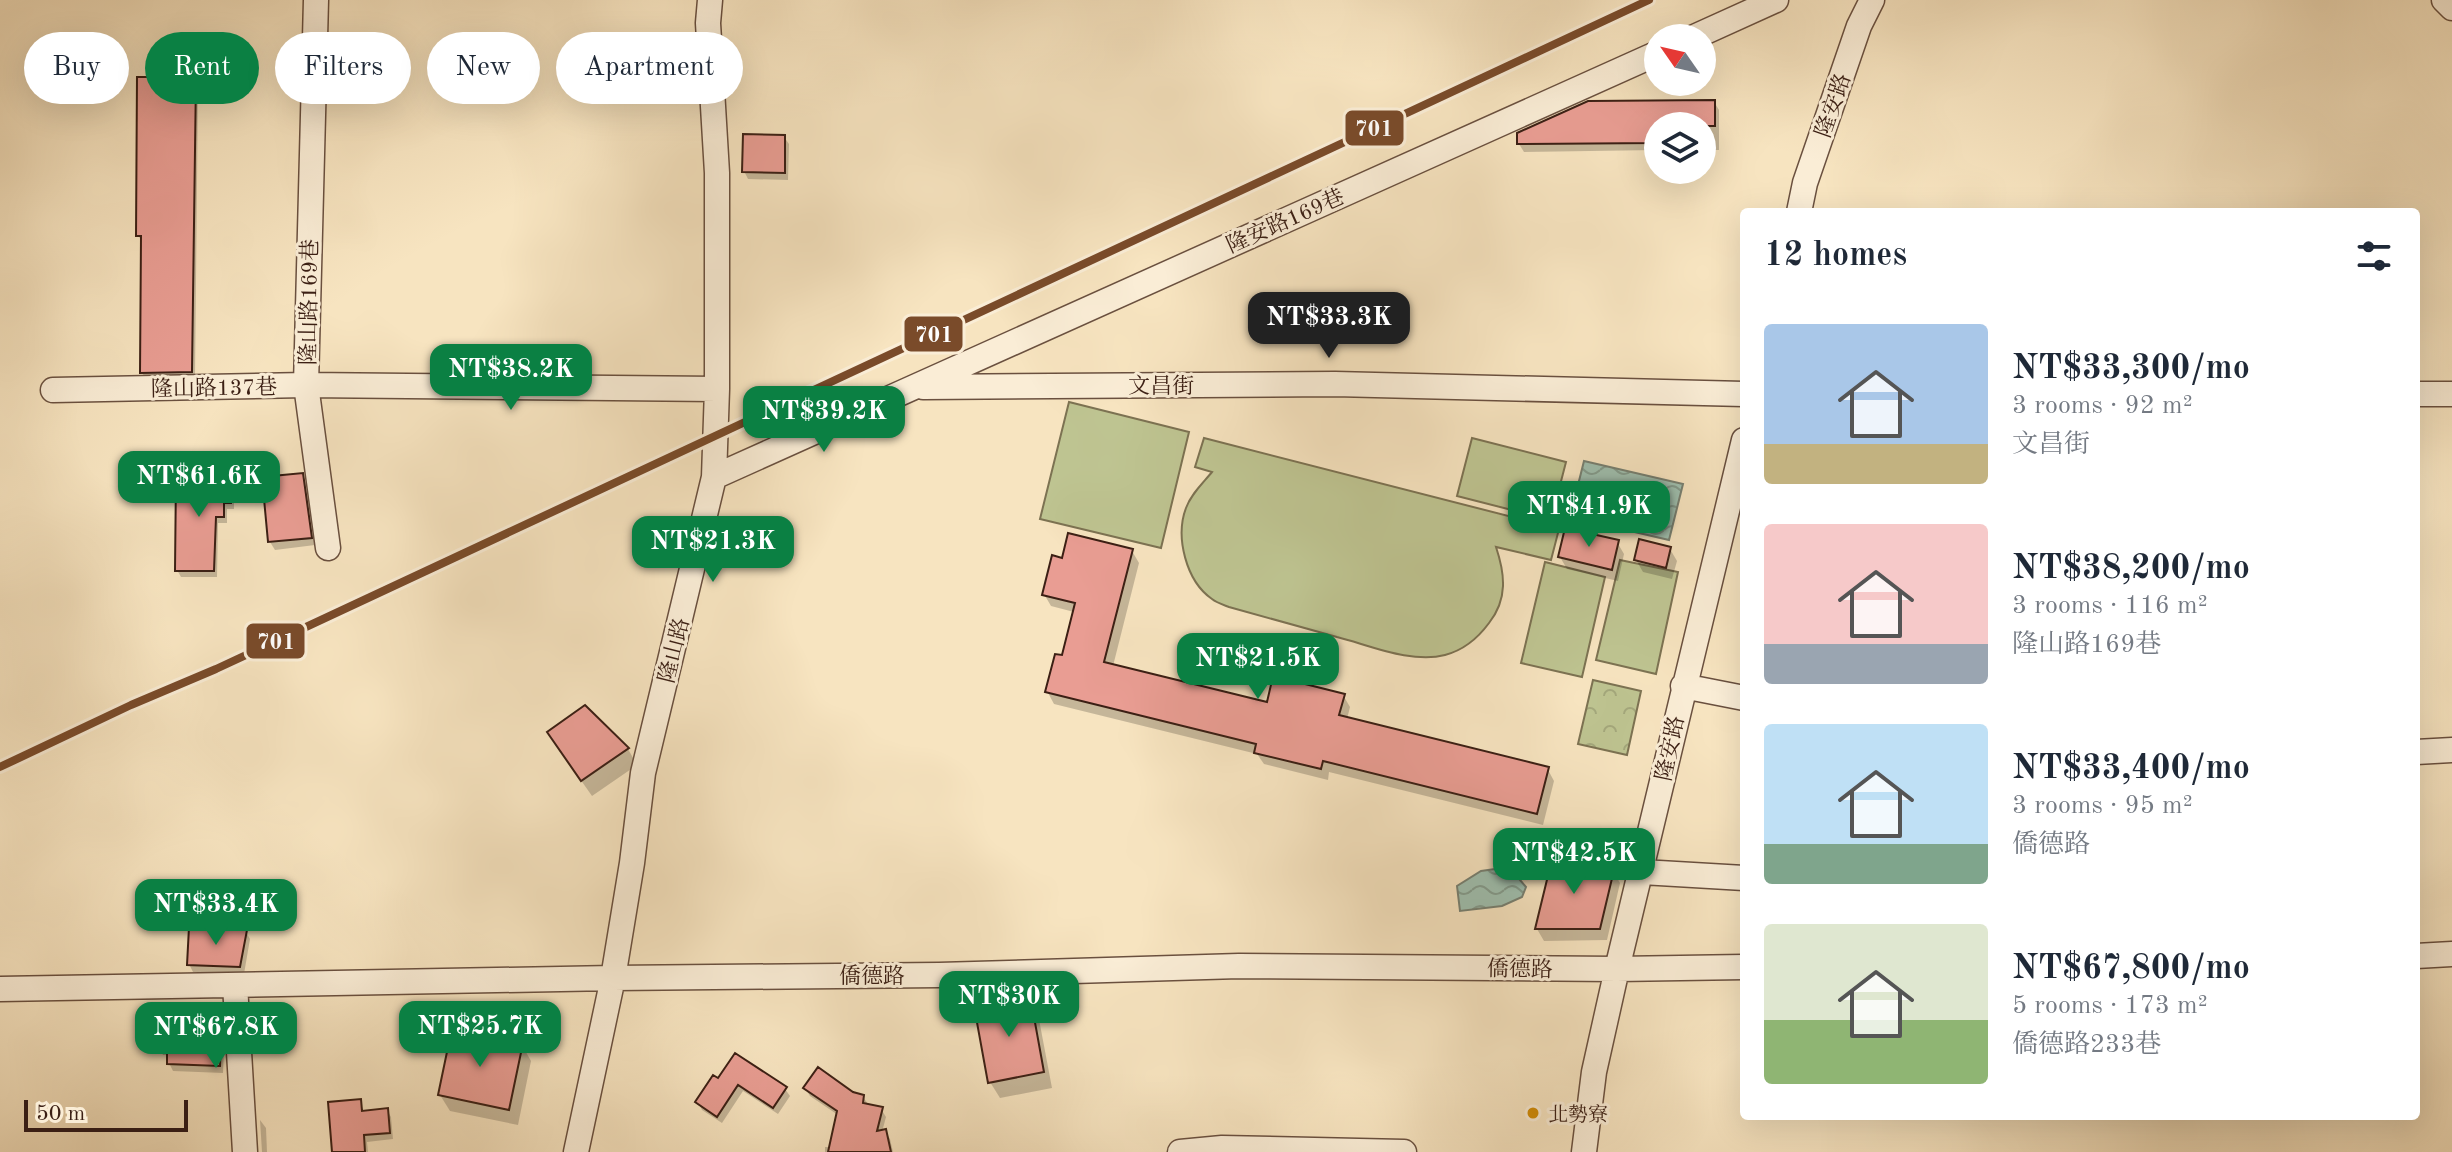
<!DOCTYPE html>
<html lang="en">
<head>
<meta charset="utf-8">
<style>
  :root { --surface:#fff; --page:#f2f2f3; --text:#1f2937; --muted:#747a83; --accent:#0b8043 }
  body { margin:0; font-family:"Old Standard TT","Noto Serif TC",serif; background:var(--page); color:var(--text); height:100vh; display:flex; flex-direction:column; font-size:30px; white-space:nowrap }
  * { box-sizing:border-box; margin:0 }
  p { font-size:26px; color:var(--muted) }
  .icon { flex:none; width:44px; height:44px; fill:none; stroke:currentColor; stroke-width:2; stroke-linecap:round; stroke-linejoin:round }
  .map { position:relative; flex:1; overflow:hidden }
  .drawer { position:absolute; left:1740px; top:208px; width:680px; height:912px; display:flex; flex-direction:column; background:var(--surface); border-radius:8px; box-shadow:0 8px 32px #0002 }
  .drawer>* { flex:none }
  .top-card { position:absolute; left:24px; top:32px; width:760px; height:72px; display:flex; gap:16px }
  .needle { width:52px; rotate:304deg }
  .controls { position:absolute; left:1644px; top:24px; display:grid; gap:16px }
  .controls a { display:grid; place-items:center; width:72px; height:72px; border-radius:50%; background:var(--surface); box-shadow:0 8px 32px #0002; font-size:40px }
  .scale { position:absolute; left:24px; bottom:20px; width:164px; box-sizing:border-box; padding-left:8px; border:4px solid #3b1f14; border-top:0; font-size:22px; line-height:28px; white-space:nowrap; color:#3b1f14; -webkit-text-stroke:6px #faedd6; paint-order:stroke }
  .price { position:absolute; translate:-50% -68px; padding:0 18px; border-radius:16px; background:var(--accent); color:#fff; font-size:26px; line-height:52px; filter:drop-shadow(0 2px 4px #0008) }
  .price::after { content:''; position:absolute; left:50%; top:48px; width:24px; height:18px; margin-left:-12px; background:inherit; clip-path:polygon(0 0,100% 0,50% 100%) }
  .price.on { background:#222; color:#fff }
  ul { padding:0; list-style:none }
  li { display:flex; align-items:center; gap:24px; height:200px; padding:0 24px }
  li span { display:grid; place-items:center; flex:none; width:224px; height:160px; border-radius:8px; color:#555 }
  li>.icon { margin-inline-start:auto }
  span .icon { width:96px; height:96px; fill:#fffc; stroke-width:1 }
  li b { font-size:34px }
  h2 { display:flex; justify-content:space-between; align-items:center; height:96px; padding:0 24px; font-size:34px }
  .chip { padding:0 28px; border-radius:36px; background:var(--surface); box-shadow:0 8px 32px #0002; font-size:28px; line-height:72px }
  .chip.on { background:var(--accent); color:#fff }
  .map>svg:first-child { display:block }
  .forest { fill:url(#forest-crowns); stroke:#7c7252; stroke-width:2 }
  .garden { fill:#bec491; stroke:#7c7252; stroke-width:2 }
  .water { fill:url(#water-waves); stroke:#767f71; stroke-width:2 }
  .shadow { fill:#0003 }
  .building { fill:#e99d93; stroke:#3b1f14; stroke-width:2 }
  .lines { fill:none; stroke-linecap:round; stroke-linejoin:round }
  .minor-casing { stroke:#6a503f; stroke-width:27 }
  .minor { stroke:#faedd6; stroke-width:24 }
  .rail-1-casing { stroke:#faedd6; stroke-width:14 }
  .rail-1 { stroke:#7a4b2a; stroke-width:8 }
  .bus-dot { fill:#d18b04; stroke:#faedd6; stroke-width:3 }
  .labels { text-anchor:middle; stroke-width:6; stroke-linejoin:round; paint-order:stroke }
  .bus-label { font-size:20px; fill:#3b1f14; stroke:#faedd6; text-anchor:start }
  .street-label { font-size:22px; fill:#3b1f14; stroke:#faedd6 }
  .line-badge { stroke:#faedd6; stroke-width:3 }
  .badge-label { font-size:22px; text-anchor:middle; font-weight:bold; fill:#fff }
</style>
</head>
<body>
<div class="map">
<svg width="2452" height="1152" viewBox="0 0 2452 1152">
  <defs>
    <pattern id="forest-crowns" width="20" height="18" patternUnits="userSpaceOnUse" patternTransform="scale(2)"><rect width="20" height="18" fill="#bec491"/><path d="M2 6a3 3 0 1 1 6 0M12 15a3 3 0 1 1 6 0" fill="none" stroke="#a4a87c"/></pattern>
    <pattern id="water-waves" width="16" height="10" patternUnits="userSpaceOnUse" patternTransform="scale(2)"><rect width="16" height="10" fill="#9ebfaf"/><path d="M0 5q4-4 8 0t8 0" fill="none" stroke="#829b8d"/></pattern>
  </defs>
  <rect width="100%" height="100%" fill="#f7e4c0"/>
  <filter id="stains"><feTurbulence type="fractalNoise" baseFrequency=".0025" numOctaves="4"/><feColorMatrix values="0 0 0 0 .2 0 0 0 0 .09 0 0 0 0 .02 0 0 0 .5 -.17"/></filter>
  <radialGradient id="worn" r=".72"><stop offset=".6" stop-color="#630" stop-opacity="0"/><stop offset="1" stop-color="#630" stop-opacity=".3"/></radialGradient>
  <path class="forest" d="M1593,680L1641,691L1627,755L1578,744Z"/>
  <path class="garden" d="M1069,402L1189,432L1161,548L1040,519Z
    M1204,438L1559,529L1551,560L1496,547C1505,574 1508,599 1489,623C1478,638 1464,650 1445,655C1412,664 1369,645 1337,637C1301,627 1265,617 1229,607C1224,605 1217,603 1212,599C1186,581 1175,537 1186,508C1191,494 1203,483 1212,472L1195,467Z
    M1472,438L1566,462L1551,520L1457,496Z
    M1620,560L1678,572L1656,674L1596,660Z
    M1545,562L1605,577L1582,677L1521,663Z"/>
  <path class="water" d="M1584,461L1683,484L1669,540L1570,517Z
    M1509,867L1526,887L1522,897L1502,906L1460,911L1457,886L1481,871Z"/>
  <path class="shadow" d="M195,79L198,86L195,378L146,379L142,373V242L138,235Z
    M1714,102L1719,110V150H1702V126H1658V150L1524,152L1519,144Z
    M784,137L789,144L788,180L748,179L744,171Z
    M302,475L306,483L315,545L275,550L270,542L264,479Z
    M231,477L234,484V509H227V523H218L217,577H181L177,570Z
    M1617,542L1624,554L1618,581L1567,569L1560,557Z
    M1670,549L1677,561L1672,579L1643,572L1636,560Z
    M1132,551L1139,563L1113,666L1268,704L1343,695L1350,707L1347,719L1547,768L1554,781L1543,825L1329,772L1328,780L1264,764L1257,754L1054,704L1047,691L1063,658L1074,612L1051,606L1044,594L1064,560Z
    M585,707L628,749L637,765L592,796L559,749Z
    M1613,871L1620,883L1607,940L1544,941L1537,929Z
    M246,932L250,939L244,974L193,972L189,964Z
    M1029,998L1038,1014L1052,1088L1000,1098L990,1082Z
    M220,1018L225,1026L223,1073L173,1071L169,1063V1055H163L159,1047L184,1033Z
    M522,1045L531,1061L518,1125L450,1111L440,1095Z
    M714,1078L785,1089L790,1096L778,1114L743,1091L722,1123L702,1110L698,1102Z
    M805,1088L863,1097L868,1104L881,1109L886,1117L882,1132L885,1131L890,1139L893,1152H825V1147H831L838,1115L810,1096Z
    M360,1101L364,1113L387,1110L391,1117L393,1139L367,1142L368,1152H334Z
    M260,1120L266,1128L267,1152H262Z"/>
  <path class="building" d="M137,77H196L192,372L140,373L141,236H136Z
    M1715,100V126H1658V143L1517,144V133L1588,101Z
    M743,134L785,135V173L742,172Z
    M303,473L312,538L268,542L262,477Z
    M176,475H232L231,503H224V517H216L214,571H175Z
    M1565,528L1619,540L1612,570L1558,557Z
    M1068,533L1133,549L1104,662L1267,702L1273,676L1345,694L1339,715L1549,767L1537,814L1323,761L1321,769L1254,753L1256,744L1045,692L1055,654L1062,655L1075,603L1042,595L1052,555L1062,558Z
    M1639,539L1671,547L1666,568L1634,560Z
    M585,705L629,748L581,781L547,732Z
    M1553,855L1614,870L1600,929H1535Z
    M189,927L247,930L240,967L187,965Z
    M1030,995L1044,1072L988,1083L974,1006Z
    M182,1015L222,1016L220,1066L167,1064V1048H157L158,1030L182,1031Z
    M452,1028L523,1043L509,1110L438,1095Z
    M735,1053L787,1087L773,1108L738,1085L717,1117L695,1102L713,1075L718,1078Z
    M818,1067L853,1092L864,1095L863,1103L883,1107L877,1131L886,1129L891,1152H828L837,1111L803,1088Z
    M361,1099L362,1111L388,1108L390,1133L364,1135L365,1152H332L328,1102Z"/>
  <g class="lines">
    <defs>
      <path id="minor" d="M316,0L306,385L328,548
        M2444,0L2452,8
        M1692,38L1776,0
        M1799,212L1805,183L1859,26L1872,0
        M923,387L1335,384L1744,394
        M53,390L306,385L717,389
        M2416,394H2452
        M714,477L1658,53
        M1683,686L1744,698
        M2416,752L2452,750
        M1642,872L1744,878
        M2416,956L2452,954
        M235,985L245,1152
        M0,989L613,978L939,975L1239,966L1617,969L1744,967
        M576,1152L613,978L632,863L643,773L714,477L717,389V173L708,23L710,0
        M1180,1152L1222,1148L1404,1152
        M1584,1152L1594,1072L1617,969L1744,440"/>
    </defs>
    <use href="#minor" class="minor-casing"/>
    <use href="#minor" class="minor"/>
    <defs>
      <path id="rail-1" d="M0,767L131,705L216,669L1649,0"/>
    </defs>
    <use href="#rail-1" class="rail-1-casing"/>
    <use href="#rail-1" class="rail-1"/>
  </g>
  <circle class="bus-dot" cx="1533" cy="1113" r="7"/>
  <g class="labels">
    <g class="bus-label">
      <text x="1548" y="1121">北勢寮</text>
    </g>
    <g class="street-label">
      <text transform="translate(1832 105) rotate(-71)" y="8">隆安路</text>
      <text transform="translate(1285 220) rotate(-24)" y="8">隆安路169巷</text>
      <text transform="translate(308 302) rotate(-89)" y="8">隆山路169巷</text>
      <text x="1161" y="393">文昌街</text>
      <text transform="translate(214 387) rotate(-1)" y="8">隆山路137巷</text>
      <text transform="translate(673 650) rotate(-76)" y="8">隆山路</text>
      <text transform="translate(1669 748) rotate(-78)" y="8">隆安路</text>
      <text transform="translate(1520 968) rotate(1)" y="8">僑德路</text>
      <text x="872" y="983">僑德路</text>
    </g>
  </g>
  <g class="line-badge">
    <rect x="1344" y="109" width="61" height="38" rx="8" fill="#7a4b2a"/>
    <rect x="903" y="315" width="61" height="38" rx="8" fill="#7a4b2a"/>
    <rect x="245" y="622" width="61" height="38" rx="8" fill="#7a4b2a"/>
  </g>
  <g class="badge-label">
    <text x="1374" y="136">701</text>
    <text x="934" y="342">701</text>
    <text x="276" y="649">701</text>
  </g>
  <rect width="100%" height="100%" filter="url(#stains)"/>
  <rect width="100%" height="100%" fill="url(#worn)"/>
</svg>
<div class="controls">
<a><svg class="needle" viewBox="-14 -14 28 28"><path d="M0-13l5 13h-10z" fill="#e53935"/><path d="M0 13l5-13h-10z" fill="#747a83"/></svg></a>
<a><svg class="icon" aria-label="layers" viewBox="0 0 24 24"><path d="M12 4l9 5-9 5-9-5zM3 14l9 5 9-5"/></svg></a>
</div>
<div class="scale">50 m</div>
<b class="price on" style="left:1329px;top:360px">NT$33.3K</b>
<b class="price" style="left:511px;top:412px">NT$38.2K</b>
<b class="price" style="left:824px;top:454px">NT$39.2K</b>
<b class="price" style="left:199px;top:519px">NT$61.6K</b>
<b class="price" style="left:1589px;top:549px">NT$41.9K</b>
<b class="price" style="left:713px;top:584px">NT$21.3K</b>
<b class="price" style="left:1258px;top:701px">NT$21.5K</b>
<b class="price" style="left:1574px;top:896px">NT$42.5K</b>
<b class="price" style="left:216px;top:947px">NT$33.4K</b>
<b class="price" style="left:1009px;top:1039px">NT$30K</b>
<b class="price" style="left:480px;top:1069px">NT$25.7K</b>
<b class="price" style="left:216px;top:1070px">NT$67.8K</b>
<div class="top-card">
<a class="chip">Buy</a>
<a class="chip on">Rent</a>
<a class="chip">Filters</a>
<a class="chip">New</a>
<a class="chip">Apartment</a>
</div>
<section class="drawer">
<h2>12 homes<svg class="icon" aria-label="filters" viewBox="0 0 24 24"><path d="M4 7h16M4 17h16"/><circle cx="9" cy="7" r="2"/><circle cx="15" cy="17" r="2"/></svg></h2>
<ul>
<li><span style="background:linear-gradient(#a9c7e8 75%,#c2b280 0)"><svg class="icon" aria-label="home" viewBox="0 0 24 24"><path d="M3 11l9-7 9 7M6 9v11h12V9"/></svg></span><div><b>NT$33,300/mo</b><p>3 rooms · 92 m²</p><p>文昌街</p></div></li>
<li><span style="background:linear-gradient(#f6c9c9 75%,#9aa5b1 0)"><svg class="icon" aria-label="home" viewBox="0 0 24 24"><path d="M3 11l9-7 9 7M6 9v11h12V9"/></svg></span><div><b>NT$38,200/mo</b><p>3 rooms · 116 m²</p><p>隆山路169巷</p></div></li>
<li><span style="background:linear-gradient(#bfe0f5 75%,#7fa58c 0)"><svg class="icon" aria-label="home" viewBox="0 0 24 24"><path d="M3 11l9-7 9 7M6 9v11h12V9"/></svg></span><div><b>NT$33,400/mo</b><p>3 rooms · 95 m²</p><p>僑德路</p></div></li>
<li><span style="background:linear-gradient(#dfe7d0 60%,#8fb573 0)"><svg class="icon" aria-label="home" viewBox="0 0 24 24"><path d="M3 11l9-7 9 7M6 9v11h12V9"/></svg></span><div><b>NT$67,800/mo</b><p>5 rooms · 173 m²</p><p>僑德路233巷</p></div></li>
</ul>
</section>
</div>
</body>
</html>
